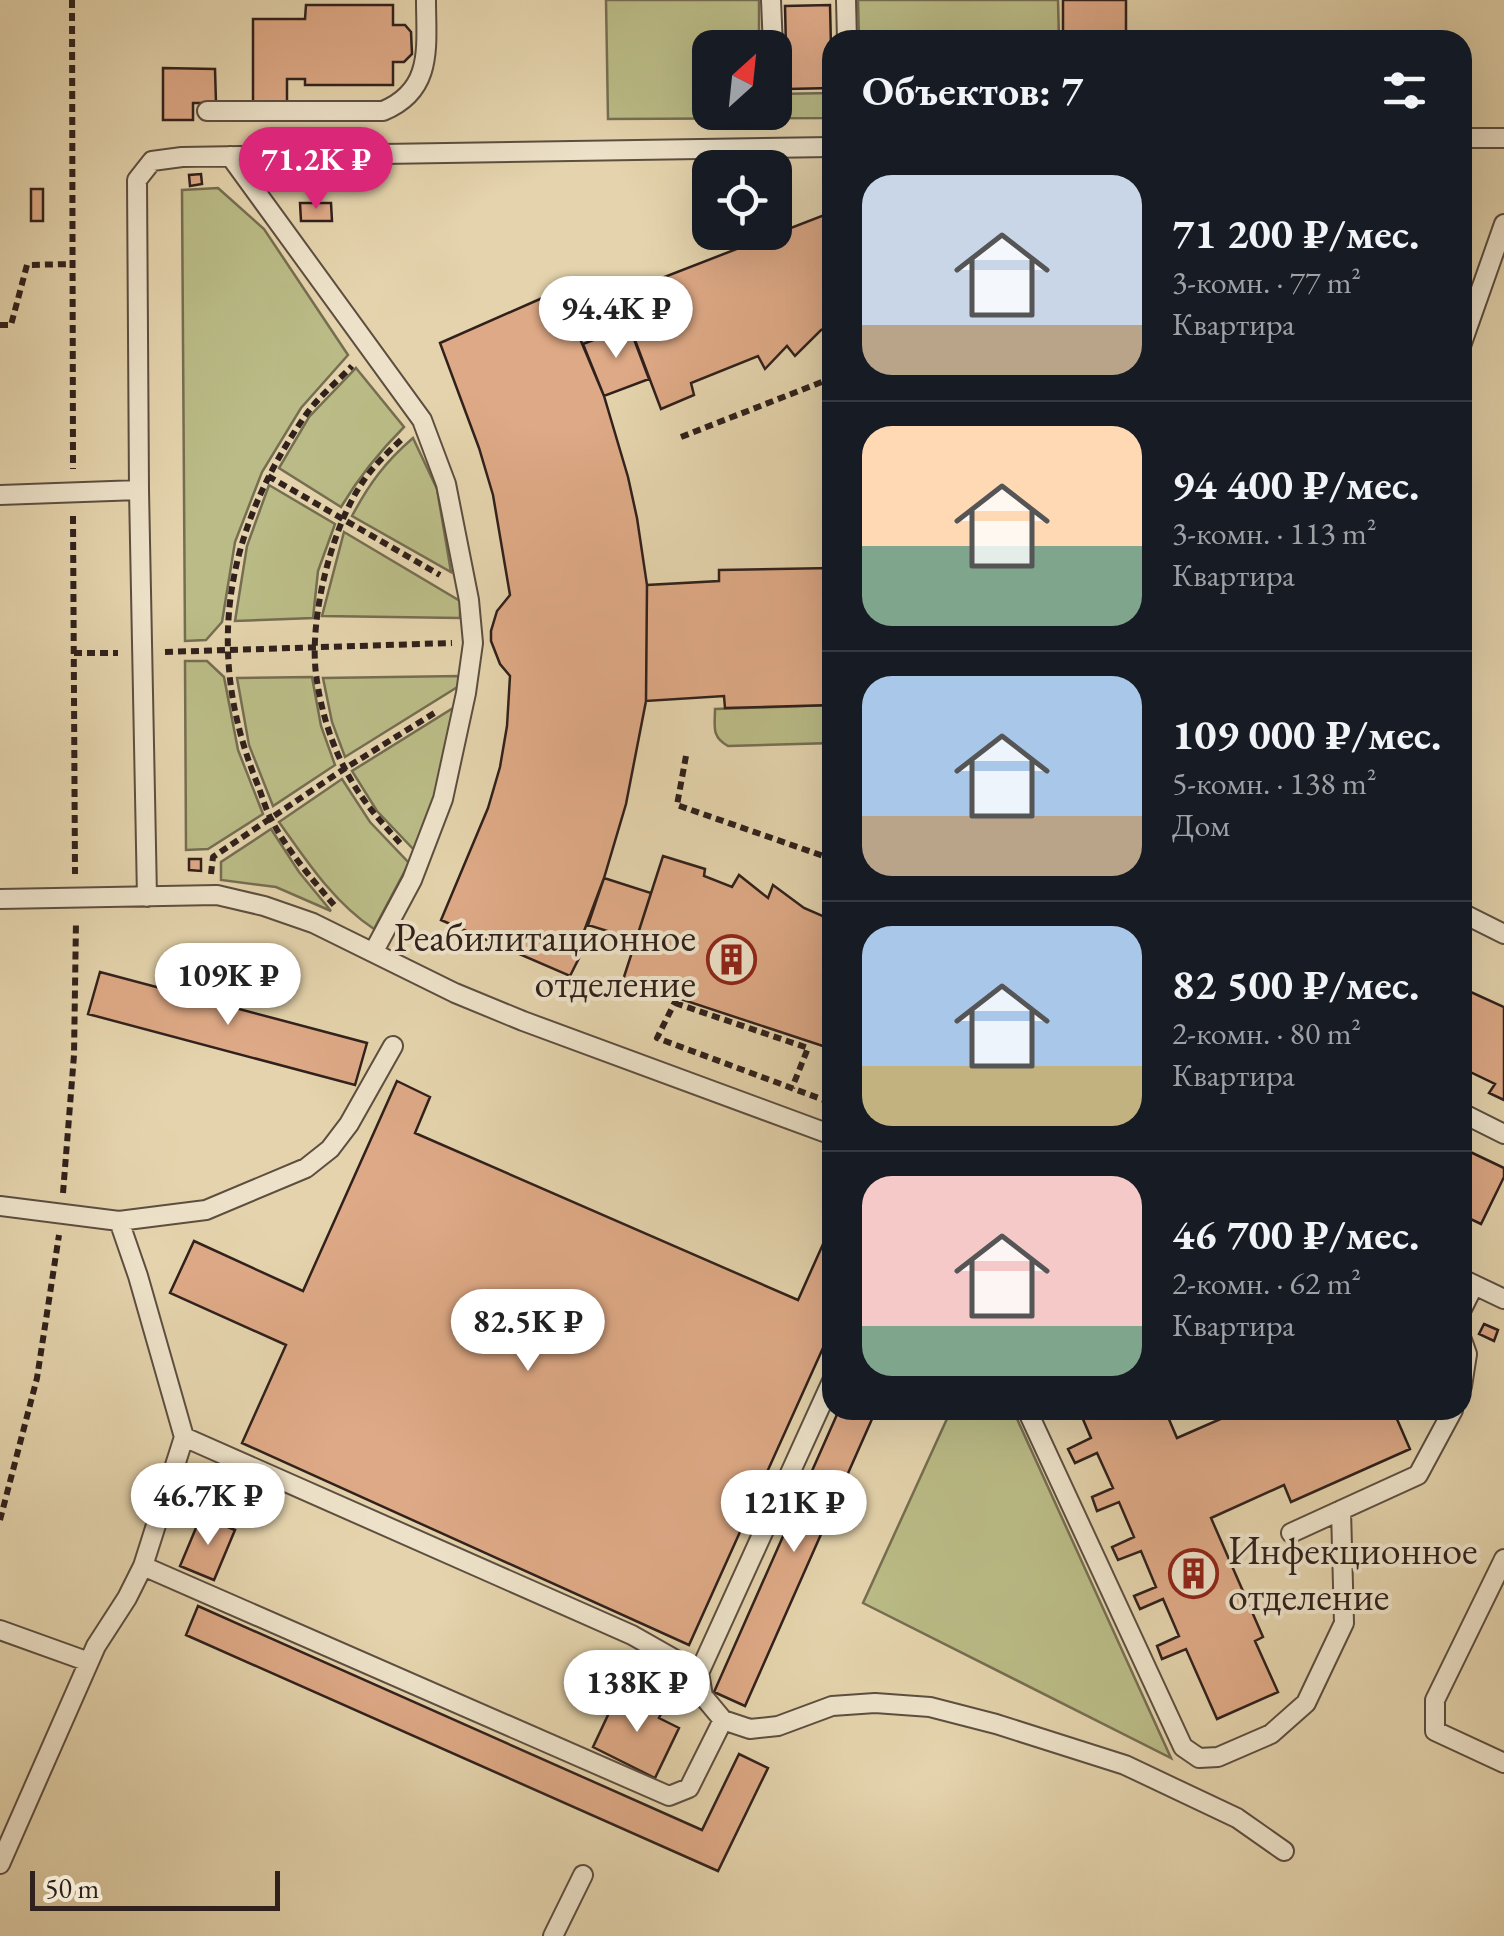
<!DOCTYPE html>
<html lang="ru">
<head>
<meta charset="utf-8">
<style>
  :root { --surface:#171b24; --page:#20242c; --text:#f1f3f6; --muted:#9ea1a6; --line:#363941; --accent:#db2777 }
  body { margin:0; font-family:"EB Garamond",serif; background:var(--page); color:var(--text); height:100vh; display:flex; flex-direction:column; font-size:38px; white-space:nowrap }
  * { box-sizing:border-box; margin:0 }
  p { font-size:32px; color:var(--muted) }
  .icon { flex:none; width:55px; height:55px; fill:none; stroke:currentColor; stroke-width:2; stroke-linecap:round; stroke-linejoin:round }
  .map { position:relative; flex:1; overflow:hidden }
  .sheet { position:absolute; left:822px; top:30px; width:650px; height:1390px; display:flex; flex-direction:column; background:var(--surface); border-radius:30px; box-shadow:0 10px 40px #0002 }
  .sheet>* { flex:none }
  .needle { width:65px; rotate:27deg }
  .buttons { position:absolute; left:692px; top:30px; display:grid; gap:20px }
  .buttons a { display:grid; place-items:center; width:100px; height:100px; border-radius:20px; background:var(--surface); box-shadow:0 10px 40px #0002; font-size:50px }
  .scale { position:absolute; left:30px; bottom:25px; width:250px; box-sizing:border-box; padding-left:10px; border:5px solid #30211c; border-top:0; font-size:28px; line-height:35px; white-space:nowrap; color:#30211c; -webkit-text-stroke:8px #ede2c9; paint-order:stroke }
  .price { position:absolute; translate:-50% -85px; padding:0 22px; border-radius:35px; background:#fff; color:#222; font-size:32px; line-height:65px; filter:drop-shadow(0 2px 5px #0008) }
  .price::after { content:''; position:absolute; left:50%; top:60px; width:30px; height:22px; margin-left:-15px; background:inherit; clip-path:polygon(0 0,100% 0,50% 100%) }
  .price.current { background:var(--accent); color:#fff }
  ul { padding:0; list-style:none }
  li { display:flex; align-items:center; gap:30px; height:250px; padding:0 40px }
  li+li { border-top:2px solid var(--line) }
  li span { display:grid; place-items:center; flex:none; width:280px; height:200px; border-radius:30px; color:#555 }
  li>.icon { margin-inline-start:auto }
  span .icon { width:120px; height:120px; fill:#fffc; stroke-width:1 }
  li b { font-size:42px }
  h2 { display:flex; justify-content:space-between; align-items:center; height:120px; padding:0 40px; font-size:42px }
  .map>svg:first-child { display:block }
  .green { fill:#babb86; stroke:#756e51; stroke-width:2.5 }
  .building { fill:#dea986; stroke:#30211c; stroke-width:2.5 }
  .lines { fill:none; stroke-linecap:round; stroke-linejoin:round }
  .service-casing { stroke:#5d4e40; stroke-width:22 }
  .path { stroke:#30211c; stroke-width:6; stroke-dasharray:8 5; stroke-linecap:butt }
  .service { stroke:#ede2c9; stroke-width:18 }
  .labels { text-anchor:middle; stroke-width:8; stroke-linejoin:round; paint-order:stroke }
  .poi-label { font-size:40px; fill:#30211c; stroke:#ede2c9; text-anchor:end }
</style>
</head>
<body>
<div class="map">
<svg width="1504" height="1936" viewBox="0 0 1504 1936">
  <rect width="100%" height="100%" fill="#e4d3ac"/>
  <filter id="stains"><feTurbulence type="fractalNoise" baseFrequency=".002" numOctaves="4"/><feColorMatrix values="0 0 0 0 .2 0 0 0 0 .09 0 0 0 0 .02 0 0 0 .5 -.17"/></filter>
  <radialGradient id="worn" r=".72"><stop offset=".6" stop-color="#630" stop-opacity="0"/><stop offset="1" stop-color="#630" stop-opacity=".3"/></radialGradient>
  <path class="green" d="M606,0H759V47L710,48V112H775V94L832,93V118L608,119Z
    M858,0H1058L1059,40H859Z
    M218,188L264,229L348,355L301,408L262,472L235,542L222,622L206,640L185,641L182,190Z
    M356,368L404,427C379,452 359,477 341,507L279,468L309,417Z
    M413,438L437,489L451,572L352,516C369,484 385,462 413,438Z
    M269,485L335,524L318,571L313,618L235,621L247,546Z
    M344,532L460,601V618L322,616Z
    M185,661H207L224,677L238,750L263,814L208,849L186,850Z
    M460,676L459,686L345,757L332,722L323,678Z
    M312,677L321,726L335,765L273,806L249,745L237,678Z
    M458,705L436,799L416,852L377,811L352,771Z
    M832,705V743L728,746C711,737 715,726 715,709Z
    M342,779L370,822L409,863L374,929C334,903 306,860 279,822Z
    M271,829L299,872L331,911L276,887L221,880V862Z
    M951,1410H1013L1171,1758L863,1603Z"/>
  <path class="building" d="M1063,0H1126V37H1063Z
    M306,5H393V25H405L411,32L412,54L404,62H393V85H305V79H287V102H253V19H305Z
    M830,5L832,88L787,89L785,6Z
    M163,68L215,69L216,103H193V120H163Z
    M201,174L202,184L190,186L189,175Z
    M31,189H43V221H31Z
    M300,203H331L332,221H301Z
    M832,212V325L821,330L795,356L787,346L765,369L758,356L691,383L694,395L661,409L618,295Z
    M565,288L579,318L573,322L604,396L628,477L637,518L647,585L646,701L626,804L604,878L575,955L579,958L570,976L441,920L488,808L500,767L507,726L510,676L500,664L491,641V631L497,611L510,595L493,495L479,448L440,343Z
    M629,326L649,379L604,396L583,344Z
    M832,568V705L725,708L724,696L646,701L647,585L719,581V570Z
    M663,856L705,869L704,876L732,887L739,875L768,898L773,885L804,908L832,920V1049L623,980Z
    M189,859H201V871L189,870Z
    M604,878L651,893L636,940L588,925Z
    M100,972L367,1043L355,1085L88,1014Z
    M1462,988L1504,1007V1100L1489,1093L1495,1084L1462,1068Z
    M397,1081L430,1097L415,1133L798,1300L832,1224V1328L689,1645L242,1443L286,1345L170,1293L194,1241L303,1291Z
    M1462,1148L1504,1168V1177L1481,1224L1462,1215Z
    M1484,1324L1498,1330L1494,1341L1479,1334Z
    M839,1410H876L745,1706L714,1692Z
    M1079,1410H1165L1177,1438L1241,1410H1393L1410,1449L1291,1502L1284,1485L1211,1518L1263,1637L1255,1641L1278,1692L1217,1719L1186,1649L1162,1659L1157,1646L1179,1636L1163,1599L1140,1609L1134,1596L1156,1587L1141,1551L1118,1560L1112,1547L1134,1537L1119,1502L1097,1511L1092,1497L1113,1488L1097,1453L1075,1463L1068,1449L1091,1438Z
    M201,1516L235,1530L214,1580L180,1566Z
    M198,1606L702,1830L739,1754L768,1768L718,1871L186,1635Z
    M649,1696L666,1704L659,1718L679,1728L655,1778L593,1747L616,1698L642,1710Z"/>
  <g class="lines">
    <defs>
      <path id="service" d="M771,0L773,48
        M846,0L847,40
        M207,111H383C434,90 426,46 426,0
        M1462,138H1504
        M230,156L422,420L446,484L469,600L473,643L466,693L443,799L412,880L374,951
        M1462,343L1504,224
        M0,495L139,490
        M147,897L139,490L137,180L152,161L182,157L832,147
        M0,899L217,895L264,906L313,923L455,993L523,1021L832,1135
        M1462,913L1504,934
        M1462,1113L1504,1134
        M0,1206L119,1221L138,1276L184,1437L632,1635L699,1673L703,1696L723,1720L750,1729L778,1726L832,1706L875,1703L930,1707L996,1724L1125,1765L1237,1818L1284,1851
        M119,1221L206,1210L306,1168L330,1149L349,1124L393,1046
        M1462,1279L1504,1299
        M1462,1309L1474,1285
        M1462,1340L1467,1354L1462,1386
        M1027,1410L1183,1747L1199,1758L1218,1757L1271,1734L1306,1703L1344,1623L1341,1510
        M184,1437L143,1566L669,1796L689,1788L723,1720
        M1291,1533L1418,1475L1453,1410
        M1504,1559L1435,1700V1731L1504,1763
        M0,1630L89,1662
        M699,1673L832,1381
        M0,1864L96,1646L127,1598L143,1566
        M553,1936L583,1875"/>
    </defs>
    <use href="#service" class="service-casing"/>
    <path class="path" d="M72,0L73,469
      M0,325H11L27,265L72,264
      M681,437L832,378
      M268,476L440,575
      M73,516L75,874
      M165,652L452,643
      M74,653H118
      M686,756L677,805L832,859
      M400,843C379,820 359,797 345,769C330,741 320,706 316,674C309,619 331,529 362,483C373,466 388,452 403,438
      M211,874L213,857L344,769L436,712
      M334,905C311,878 287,850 271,819C265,808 262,795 257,783C204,651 225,532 305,416C318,397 337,382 352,366
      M677,998L657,1038L832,1103
      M675,1003L808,1048L792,1088
      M63,1193L74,1055L76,921
      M0,1520L37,1378L59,1235"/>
    <use href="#service" class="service"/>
  </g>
  <defs>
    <symbol id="building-ring" viewBox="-11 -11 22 22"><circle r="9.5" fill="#ede2c9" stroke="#8f2418" stroke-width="1.5"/><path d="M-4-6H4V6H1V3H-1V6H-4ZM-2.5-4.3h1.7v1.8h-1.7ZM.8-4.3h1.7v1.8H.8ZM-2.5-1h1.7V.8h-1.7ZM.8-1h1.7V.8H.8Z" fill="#8f2418"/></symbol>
  </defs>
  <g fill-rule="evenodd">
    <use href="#building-ring" x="704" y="932" width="55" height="55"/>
    <use href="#building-ring" x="1166" y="1546" width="55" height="55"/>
  </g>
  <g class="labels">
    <g class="poi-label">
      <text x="696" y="951">Реабилитационное<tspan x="696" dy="46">отделение</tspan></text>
      <text x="1228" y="1564" text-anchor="start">Инфекционное<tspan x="1228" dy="46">отделение</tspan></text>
    </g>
  </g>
  <rect width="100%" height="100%" filter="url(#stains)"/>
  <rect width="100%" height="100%" fill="url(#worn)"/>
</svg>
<div class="buttons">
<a><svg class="needle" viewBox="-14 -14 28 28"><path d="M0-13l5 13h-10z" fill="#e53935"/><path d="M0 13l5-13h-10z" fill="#9ea1a6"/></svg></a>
<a><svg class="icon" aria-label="locate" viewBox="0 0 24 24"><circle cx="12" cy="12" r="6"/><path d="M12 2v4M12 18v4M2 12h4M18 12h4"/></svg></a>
</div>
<div class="scale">50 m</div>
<b class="price current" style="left:316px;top:212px">71.2K ₽</b>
<b class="price" style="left:616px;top:361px">94.4K ₽</b>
<b class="price" style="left:228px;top:1028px">109K ₽</b>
<b class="price" style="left:528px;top:1374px">82.5K ₽</b>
<b class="price" style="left:208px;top:1548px">46.7K ₽</b>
<b class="price" style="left:794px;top:1555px">121K ₽</b>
<b class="price" style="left:637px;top:1735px">138K ₽</b>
<section class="sheet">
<h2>Объектов: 7<svg class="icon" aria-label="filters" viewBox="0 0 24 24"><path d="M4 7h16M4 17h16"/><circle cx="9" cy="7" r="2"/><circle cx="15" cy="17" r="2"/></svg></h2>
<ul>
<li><span style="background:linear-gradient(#c9d6e8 75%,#b9a48a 0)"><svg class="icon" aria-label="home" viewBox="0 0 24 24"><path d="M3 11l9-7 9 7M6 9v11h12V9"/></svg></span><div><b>71 200 ₽/мес.</b><p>3-комн. · 77 m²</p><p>Квартира</p></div></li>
<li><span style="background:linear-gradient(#ffd9b3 60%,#7fa58c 0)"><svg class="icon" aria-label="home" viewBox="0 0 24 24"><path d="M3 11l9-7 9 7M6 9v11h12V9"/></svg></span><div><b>94 400 ₽/мес.</b><p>3-комн. · 113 m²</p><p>Квартира</p></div></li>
<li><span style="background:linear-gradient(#a9c7e8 70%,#b9a48a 0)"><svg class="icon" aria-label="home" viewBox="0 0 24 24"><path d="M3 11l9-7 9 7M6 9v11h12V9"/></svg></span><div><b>109 000 ₽/мес.</b><p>5-комн. · 138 m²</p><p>Дом</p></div></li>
<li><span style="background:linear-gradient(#a9c7e8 70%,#c2b280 0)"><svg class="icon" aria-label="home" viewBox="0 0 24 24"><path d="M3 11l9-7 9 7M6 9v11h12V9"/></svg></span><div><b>82 500 ₽/мес.</b><p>2-комн. · 80 m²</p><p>Квартира</p></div></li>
<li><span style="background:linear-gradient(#f6c9c9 75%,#7fa58c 0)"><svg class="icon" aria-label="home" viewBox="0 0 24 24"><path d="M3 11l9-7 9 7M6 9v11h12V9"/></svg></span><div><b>46 700 ₽/мес.</b><p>2-комн. · 62 m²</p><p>Квартира</p></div></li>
</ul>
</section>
</div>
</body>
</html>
